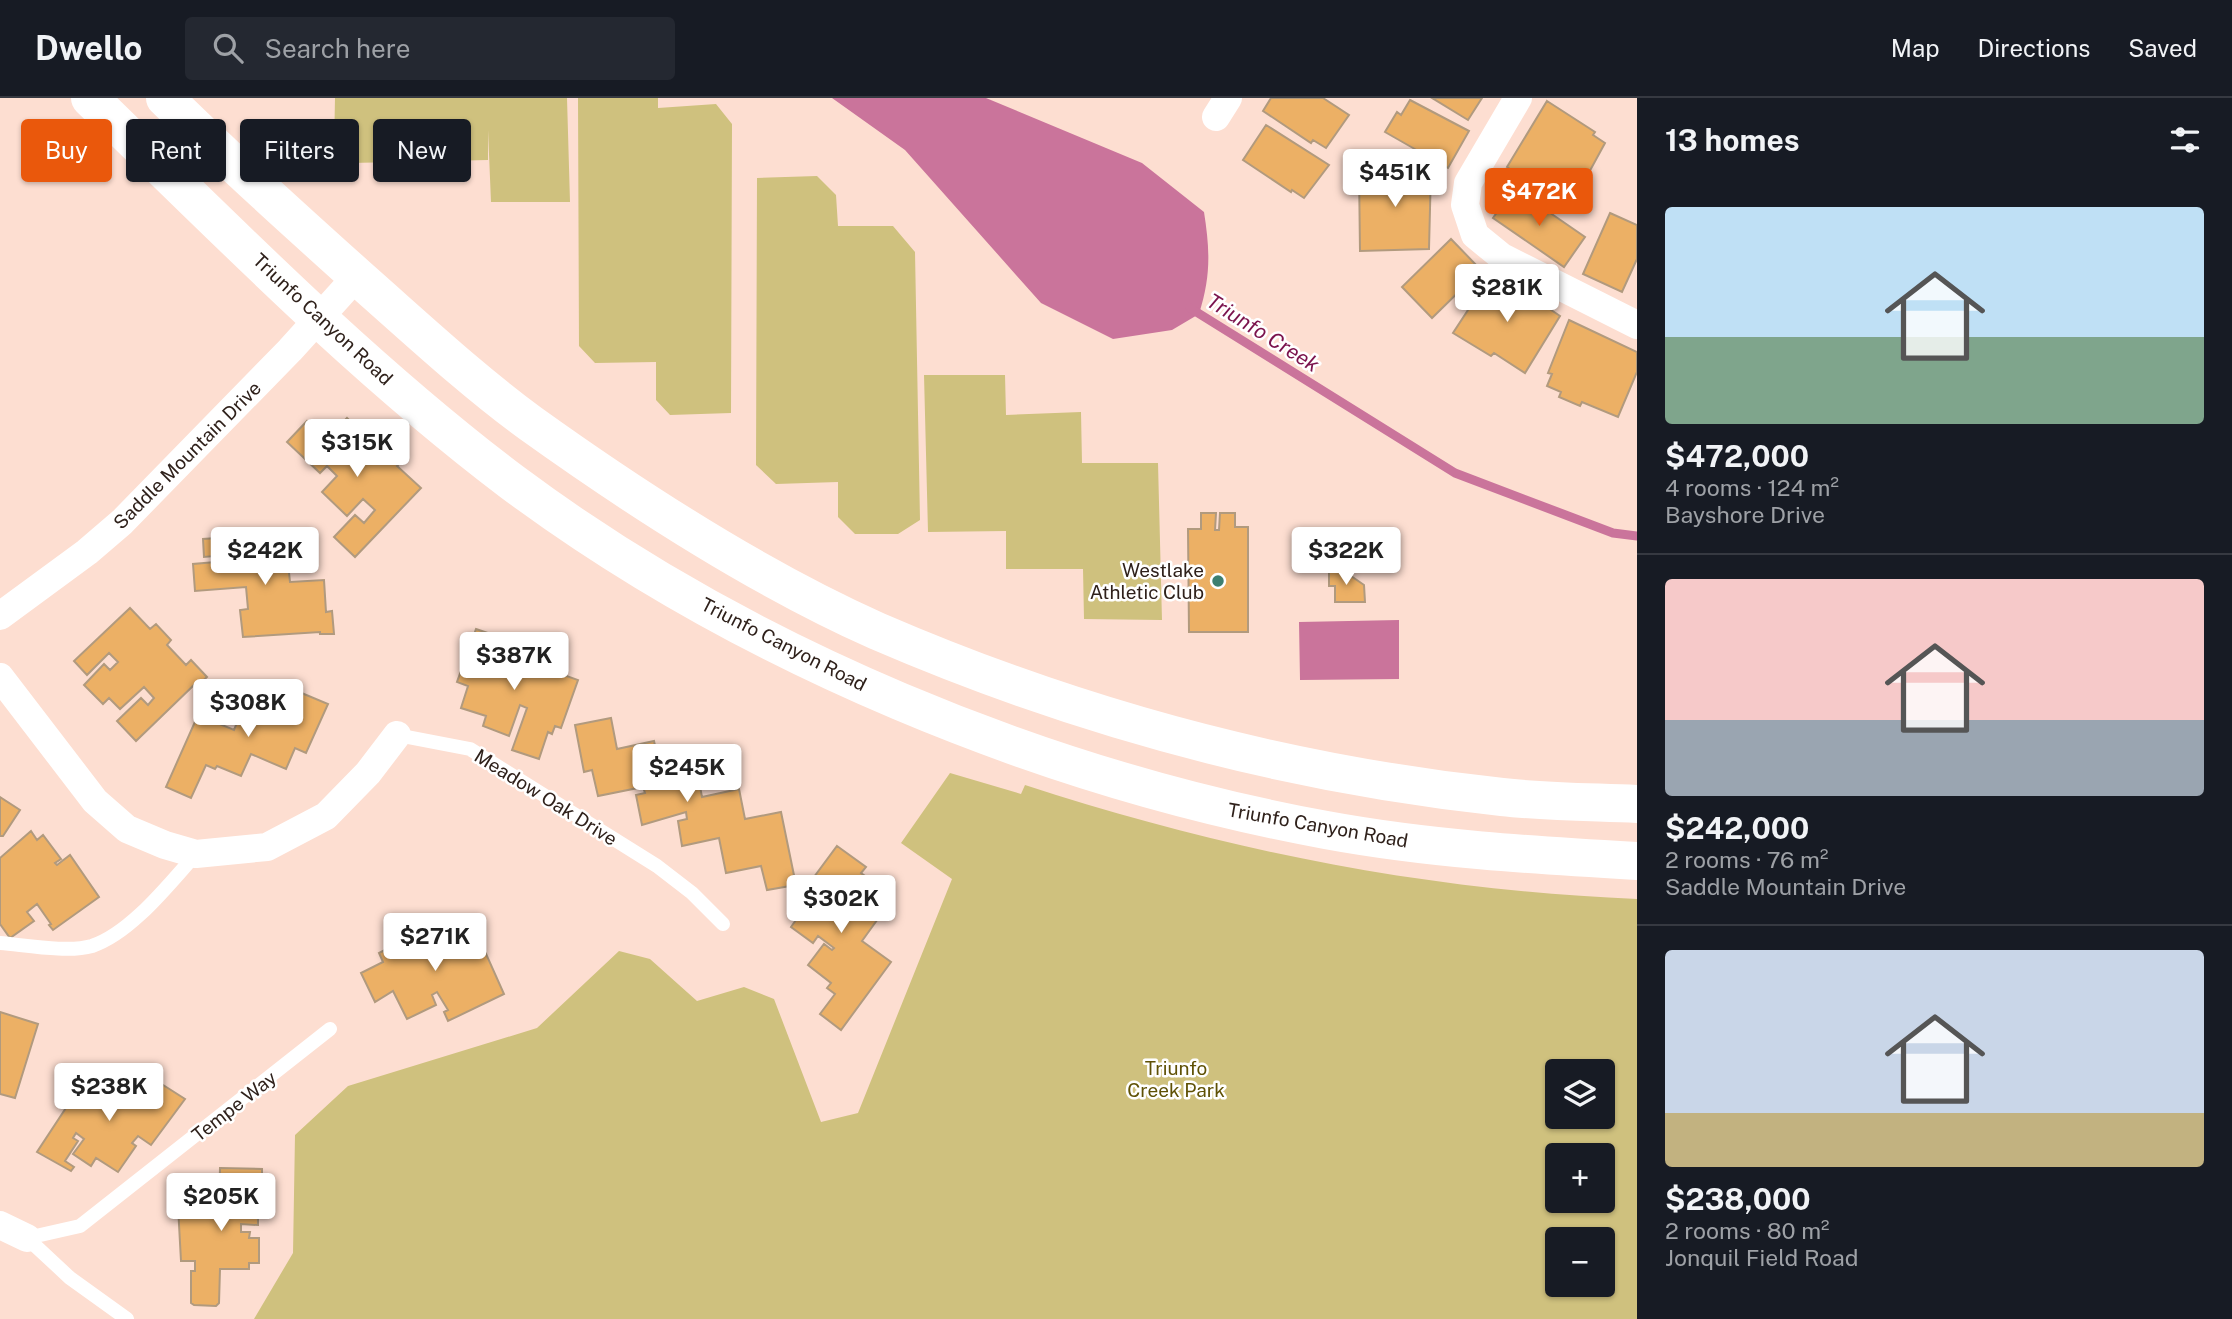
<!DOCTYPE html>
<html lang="en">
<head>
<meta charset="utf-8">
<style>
  :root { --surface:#171b24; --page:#242831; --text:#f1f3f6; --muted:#9ea1a6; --line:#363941; --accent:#ea580c }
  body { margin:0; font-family:"Public Sans",sans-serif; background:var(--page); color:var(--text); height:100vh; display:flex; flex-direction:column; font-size:26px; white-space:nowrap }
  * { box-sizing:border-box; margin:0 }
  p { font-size:23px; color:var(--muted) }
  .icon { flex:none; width:38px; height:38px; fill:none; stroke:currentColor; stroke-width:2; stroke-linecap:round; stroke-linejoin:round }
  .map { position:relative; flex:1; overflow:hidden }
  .details { display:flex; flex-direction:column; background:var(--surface); width:595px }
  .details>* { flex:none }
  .banner { position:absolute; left:21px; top:21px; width:665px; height:63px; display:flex; gap:14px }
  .controls { position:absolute; left:1545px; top:961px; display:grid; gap:14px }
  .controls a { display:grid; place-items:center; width:70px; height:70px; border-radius:7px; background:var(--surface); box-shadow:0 2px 5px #0004; font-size:35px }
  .price { position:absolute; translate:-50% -60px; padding:0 16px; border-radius:7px; background:#fff; color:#222; font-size:23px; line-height:46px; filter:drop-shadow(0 2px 4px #0008) }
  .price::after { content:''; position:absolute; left:50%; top:42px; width:21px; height:16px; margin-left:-10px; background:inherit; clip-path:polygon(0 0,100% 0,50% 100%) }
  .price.current { background:var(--accent); color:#fff }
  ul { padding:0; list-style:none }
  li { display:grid; align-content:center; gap:14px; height:371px; padding:0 28px }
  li+li { border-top:2px solid var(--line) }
  li span { display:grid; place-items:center; height:217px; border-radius:7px; color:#555 }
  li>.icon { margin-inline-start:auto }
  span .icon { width:126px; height:126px; fill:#fffc; stroke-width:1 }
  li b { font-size:30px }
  h2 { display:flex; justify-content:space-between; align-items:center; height:84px; padding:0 28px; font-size:30px }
  .tag { padding:0 24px; border-radius:7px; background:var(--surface); box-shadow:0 2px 5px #0004; font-size:24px; line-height:63px }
  .tag.current { background:var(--accent); color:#fff }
  header { display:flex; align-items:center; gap:42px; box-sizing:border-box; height:98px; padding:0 35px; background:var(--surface); border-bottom:2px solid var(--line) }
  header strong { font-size:33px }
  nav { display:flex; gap:38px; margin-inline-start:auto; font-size:24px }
  .search { width:490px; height:63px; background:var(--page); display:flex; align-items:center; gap:18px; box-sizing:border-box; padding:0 24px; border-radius:7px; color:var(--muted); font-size:26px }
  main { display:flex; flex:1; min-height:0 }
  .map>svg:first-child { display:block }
  .green { fill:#cfc17e; fill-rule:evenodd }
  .water { fill:#ca749b }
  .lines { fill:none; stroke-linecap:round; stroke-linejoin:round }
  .stream { stroke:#ca749b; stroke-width:9 }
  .building { fill:#ecb065; stroke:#b19a7e; stroke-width:2 }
  .lane { stroke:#fff; stroke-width:14 }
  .street { stroke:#fff; stroke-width:28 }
  .secondary { stroke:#fff; stroke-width:38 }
  .poi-dot { fill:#3d7f70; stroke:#fff; stroke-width:2.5 }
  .labels { text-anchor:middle; stroke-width:5; stroke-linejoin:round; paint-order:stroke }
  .street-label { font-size:19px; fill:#2f211b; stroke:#fff }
  .poi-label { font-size:19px; fill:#2f211b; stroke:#fff; text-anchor:end }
  .park-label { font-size:19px; fill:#5f5105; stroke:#fff }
  .water-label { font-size:21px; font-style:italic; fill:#7b134d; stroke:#fff }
</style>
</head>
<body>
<header>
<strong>Dwello</strong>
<div class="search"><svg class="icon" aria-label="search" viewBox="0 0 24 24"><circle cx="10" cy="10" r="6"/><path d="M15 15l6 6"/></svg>Search here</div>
<nav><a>Map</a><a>Directions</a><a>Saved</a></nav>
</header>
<main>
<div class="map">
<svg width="1637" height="1221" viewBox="0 0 1637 1221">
  <rect width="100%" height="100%" fill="#fdded1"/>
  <path class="green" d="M335,0H567L570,104H491L488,32V62L351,65L334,53Z
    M578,0H658V10L716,6L732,26L731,315L670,317L656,302V264L595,265L579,248Z
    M817,78L836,97L838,128H893L915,154L920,422L898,436H855L838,419V384L776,386L756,367L757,80Z
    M924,277H1005L1006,317L1081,314L1082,365H1158L1162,522L1084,521L1083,471H1006V433L928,434Z
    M950,675L1021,696L1025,687C1228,753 1423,792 1637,801V1221H254L293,1155L295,1037L348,988L537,930L619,853L650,861L697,903L744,889L774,901L821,1024L858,1015L952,781L901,745ZM1558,973H1603V1018H1558ZM1558,1057H1603V1102H1558ZM1558,1141H1603V1186H1558Z"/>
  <path class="water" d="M832,0H986L1142,65L1204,114C1210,152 1211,179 1199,216L1172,232L1113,241L1041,205L905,52Z
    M1399,522V581L1300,582L1299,524Z"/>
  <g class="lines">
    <path class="stream" d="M1190,210L1455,375L1613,435L1637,438"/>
  </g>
  <path class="building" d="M1271,0H1323L1349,17L1326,50L1313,42L1311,45L1263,13Z
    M1432,0H1482L1468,22Z
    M1410,2L1469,33L1448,70L1385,34L1397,14L1401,17Z
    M1547,3L1595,34L1593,37L1605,45L1587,78L1591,80L1568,110L1507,69Z
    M1266,27L1329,67L1304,100L1292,92L1291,94L1243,62Z
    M1359,71H1431L1429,151L1360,153Z
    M1514,90L1585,139L1564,169L1493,120Z
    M1610,115L1637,127V161L1622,194L1583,176Z
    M1451,141L1480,171L1479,174L1432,220L1402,189Z
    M1491,177L1524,199L1526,195L1560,218L1525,275L1494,255L1491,258L1453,235Z
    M1569,222L1637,254V274L1618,319L1582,304L1580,308L1559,299L1561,294L1547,288L1552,276L1548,275Z
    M347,320L374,346L378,342L401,364L397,368L421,390L355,459L334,439L355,417L364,425L375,412L363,401L347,418L322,394L337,378L327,368L320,375L287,344L307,323L327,341Z
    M1201,415H1216L1215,432H1219L1220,415H1235V429H1248V534H1189L1188,431H1201Z
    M279,436L281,465H288L290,484L324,482L326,514L332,513L334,536H320V534L243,539L240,512L248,511L246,489L195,493L193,466L227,463L228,472L237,471L236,456L204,459L203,441Z
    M1329,469H1338L1364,487L1365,504H1335V488H1329Z
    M130,510L150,531L156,526L171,542L167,547L186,567L191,562L207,579L197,588L195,586L136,643L117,623L141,600L148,607L154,600L144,589L120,611L109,600L103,606L84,587L104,566L110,572L118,564L109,555L87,577L74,563Z
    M476,531L514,544L510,553L546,565L544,570L578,582L561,630L555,628L552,636L548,634L539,661L512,652L527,610L520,607L509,638L483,628L486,618L461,610L468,588L457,584Z
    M292,591L328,606L306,655L295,650L286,671L251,656L241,678L217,668L215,671L206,667L191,700L166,689L198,617L234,632L249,596L283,611Z
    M611,620L617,651L654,643L661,675L696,668L702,699L739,691L745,721L781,714L796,787L767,792L761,768L726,775L719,740L682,748L678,723L687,721L686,714L642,727L636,697L645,695L643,689L598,698L592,672L584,674L575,627Z
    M0,699L20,712L3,738H0Z
    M31,733L37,742L43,737L61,761L55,765L57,767L70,757L99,799L53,832L49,827L51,826L37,806L27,814L34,823L10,840L0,826V760Z
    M837,748L866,769L861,775L865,778L851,797L880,818L862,843L891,864L841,932L820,916L835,896L827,890L831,885L808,867L824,846L832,852L834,850L818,838L813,845L791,829L806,808L797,802Z
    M445,821L447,826L457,821L471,850L462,855L464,858L483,849L504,896L448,923L444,914L448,912L437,894L432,897L436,907L407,921L393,893L375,904L361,875L383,864L379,855Z
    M0,914L38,926L15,1000L0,996Z
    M89,975L131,1005L149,978L185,1001L151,1047L138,1038L132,1045L136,1048L118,1074L96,1060L91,1068L73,1056L84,1041L76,1035L73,1040L78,1043L65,1063L74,1069L71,1073L37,1054Z
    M220,1070L262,1071V1102H258V1127L241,1126V1134H250L249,1140H259V1165H249V1171H220L219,1205L216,1208L194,1207L191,1205V1173H195V1163H181L178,1108H219Z"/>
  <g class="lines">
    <path class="lane" d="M397,637L470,651L657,768L692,795L723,826
      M0,845C25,847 68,855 92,848C131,835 169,786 196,756
      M27,1140L80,1128L330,931
      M27,1140L70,1180L127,1221"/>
    <path class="street" d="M1518,0L1468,85L1465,107L1475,137L1502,159L1637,227
      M1216,19L1228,0
      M0,518L87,454L122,424L290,252L357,178
      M0,579L95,703L127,731L165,747L196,756L267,749L326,718L368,675L397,637
      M0,1127L27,1140"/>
    <path class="secondary" d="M90,0C226,132 360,269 512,384C744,557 1043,680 1326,732C1429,751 1533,757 1637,763
      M165,0C231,65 300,127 369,189C421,235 474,284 530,325C636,401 758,480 877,533C1076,619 1287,676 1502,699C1547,704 1592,704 1637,706"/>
  </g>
  <circle class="poi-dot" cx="1218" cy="483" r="7"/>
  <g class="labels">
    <g class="street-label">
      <text transform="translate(323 221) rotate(43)" y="7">Triunfo Canyon Road</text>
      <text transform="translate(187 357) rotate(-45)" y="7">Saddle Mountain Drive</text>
      <text transform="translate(784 546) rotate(27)" y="7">Triunfo Canyon Road</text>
      <text transform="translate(546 699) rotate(32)" y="7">Meadow Oak Drive</text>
      <text transform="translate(1318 727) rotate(10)" y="7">Triunfo Canyon Road</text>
      <text transform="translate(234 1008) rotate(-38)" y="7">Tempe Way</text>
    </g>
    <g class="poi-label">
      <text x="1204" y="479">Westlake<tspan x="1204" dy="22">Athletic Club</tspan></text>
    </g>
    <g class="park-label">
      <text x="1176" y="977">Triunfo<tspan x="1176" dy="22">Creek Park</tspan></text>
    </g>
    <g class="water-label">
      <text transform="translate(1263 235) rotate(32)" y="7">Triunfo Creek</text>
    </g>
  </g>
</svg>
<div class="controls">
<a><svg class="icon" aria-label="layers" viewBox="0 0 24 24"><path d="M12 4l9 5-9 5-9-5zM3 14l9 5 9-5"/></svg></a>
<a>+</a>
<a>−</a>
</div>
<b class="price" style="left:1395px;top:111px">$451K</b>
<b class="price current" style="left:1539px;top:130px">$472K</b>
<b class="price" style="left:1507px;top:226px">$281K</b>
<b class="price" style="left:357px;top:381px">$315K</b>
<b class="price" style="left:265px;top:489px">$242K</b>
<b class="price" style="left:1346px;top:489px">$322K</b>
<b class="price" style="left:514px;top:594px">$387K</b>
<b class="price" style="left:248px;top:641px">$308K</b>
<b class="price" style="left:687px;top:706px">$245K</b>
<b class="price" style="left:841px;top:837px">$302K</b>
<b class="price" style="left:435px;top:875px">$271K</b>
<b class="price" style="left:109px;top:1025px">$238K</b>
<b class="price" style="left:221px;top:1135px">$205K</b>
<div class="banner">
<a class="tag current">Buy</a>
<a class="tag">Rent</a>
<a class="tag">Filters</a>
<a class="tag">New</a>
</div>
</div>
<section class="details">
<h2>13 homes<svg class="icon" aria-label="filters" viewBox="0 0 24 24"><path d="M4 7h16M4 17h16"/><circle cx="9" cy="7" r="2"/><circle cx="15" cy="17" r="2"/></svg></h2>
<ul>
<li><span style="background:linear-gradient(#bfe0f5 60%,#7fa58c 0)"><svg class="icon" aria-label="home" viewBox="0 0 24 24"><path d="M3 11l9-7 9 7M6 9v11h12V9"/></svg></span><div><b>$472,000</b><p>4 rooms · 124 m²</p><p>Bayshore Drive</p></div></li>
<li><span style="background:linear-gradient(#f6c9c9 65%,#9aa5b1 0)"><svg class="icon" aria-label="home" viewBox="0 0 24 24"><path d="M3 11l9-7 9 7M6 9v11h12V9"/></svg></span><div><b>$242,000</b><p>2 rooms · 76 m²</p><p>Saddle Mountain Drive</p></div></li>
<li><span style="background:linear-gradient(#c9d6e8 75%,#c2b280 0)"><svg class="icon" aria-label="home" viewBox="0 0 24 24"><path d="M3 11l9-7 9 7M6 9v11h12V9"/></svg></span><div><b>$238,000</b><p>2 rooms · 80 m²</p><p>Jonquil Field Road</p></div></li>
</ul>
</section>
</main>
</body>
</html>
